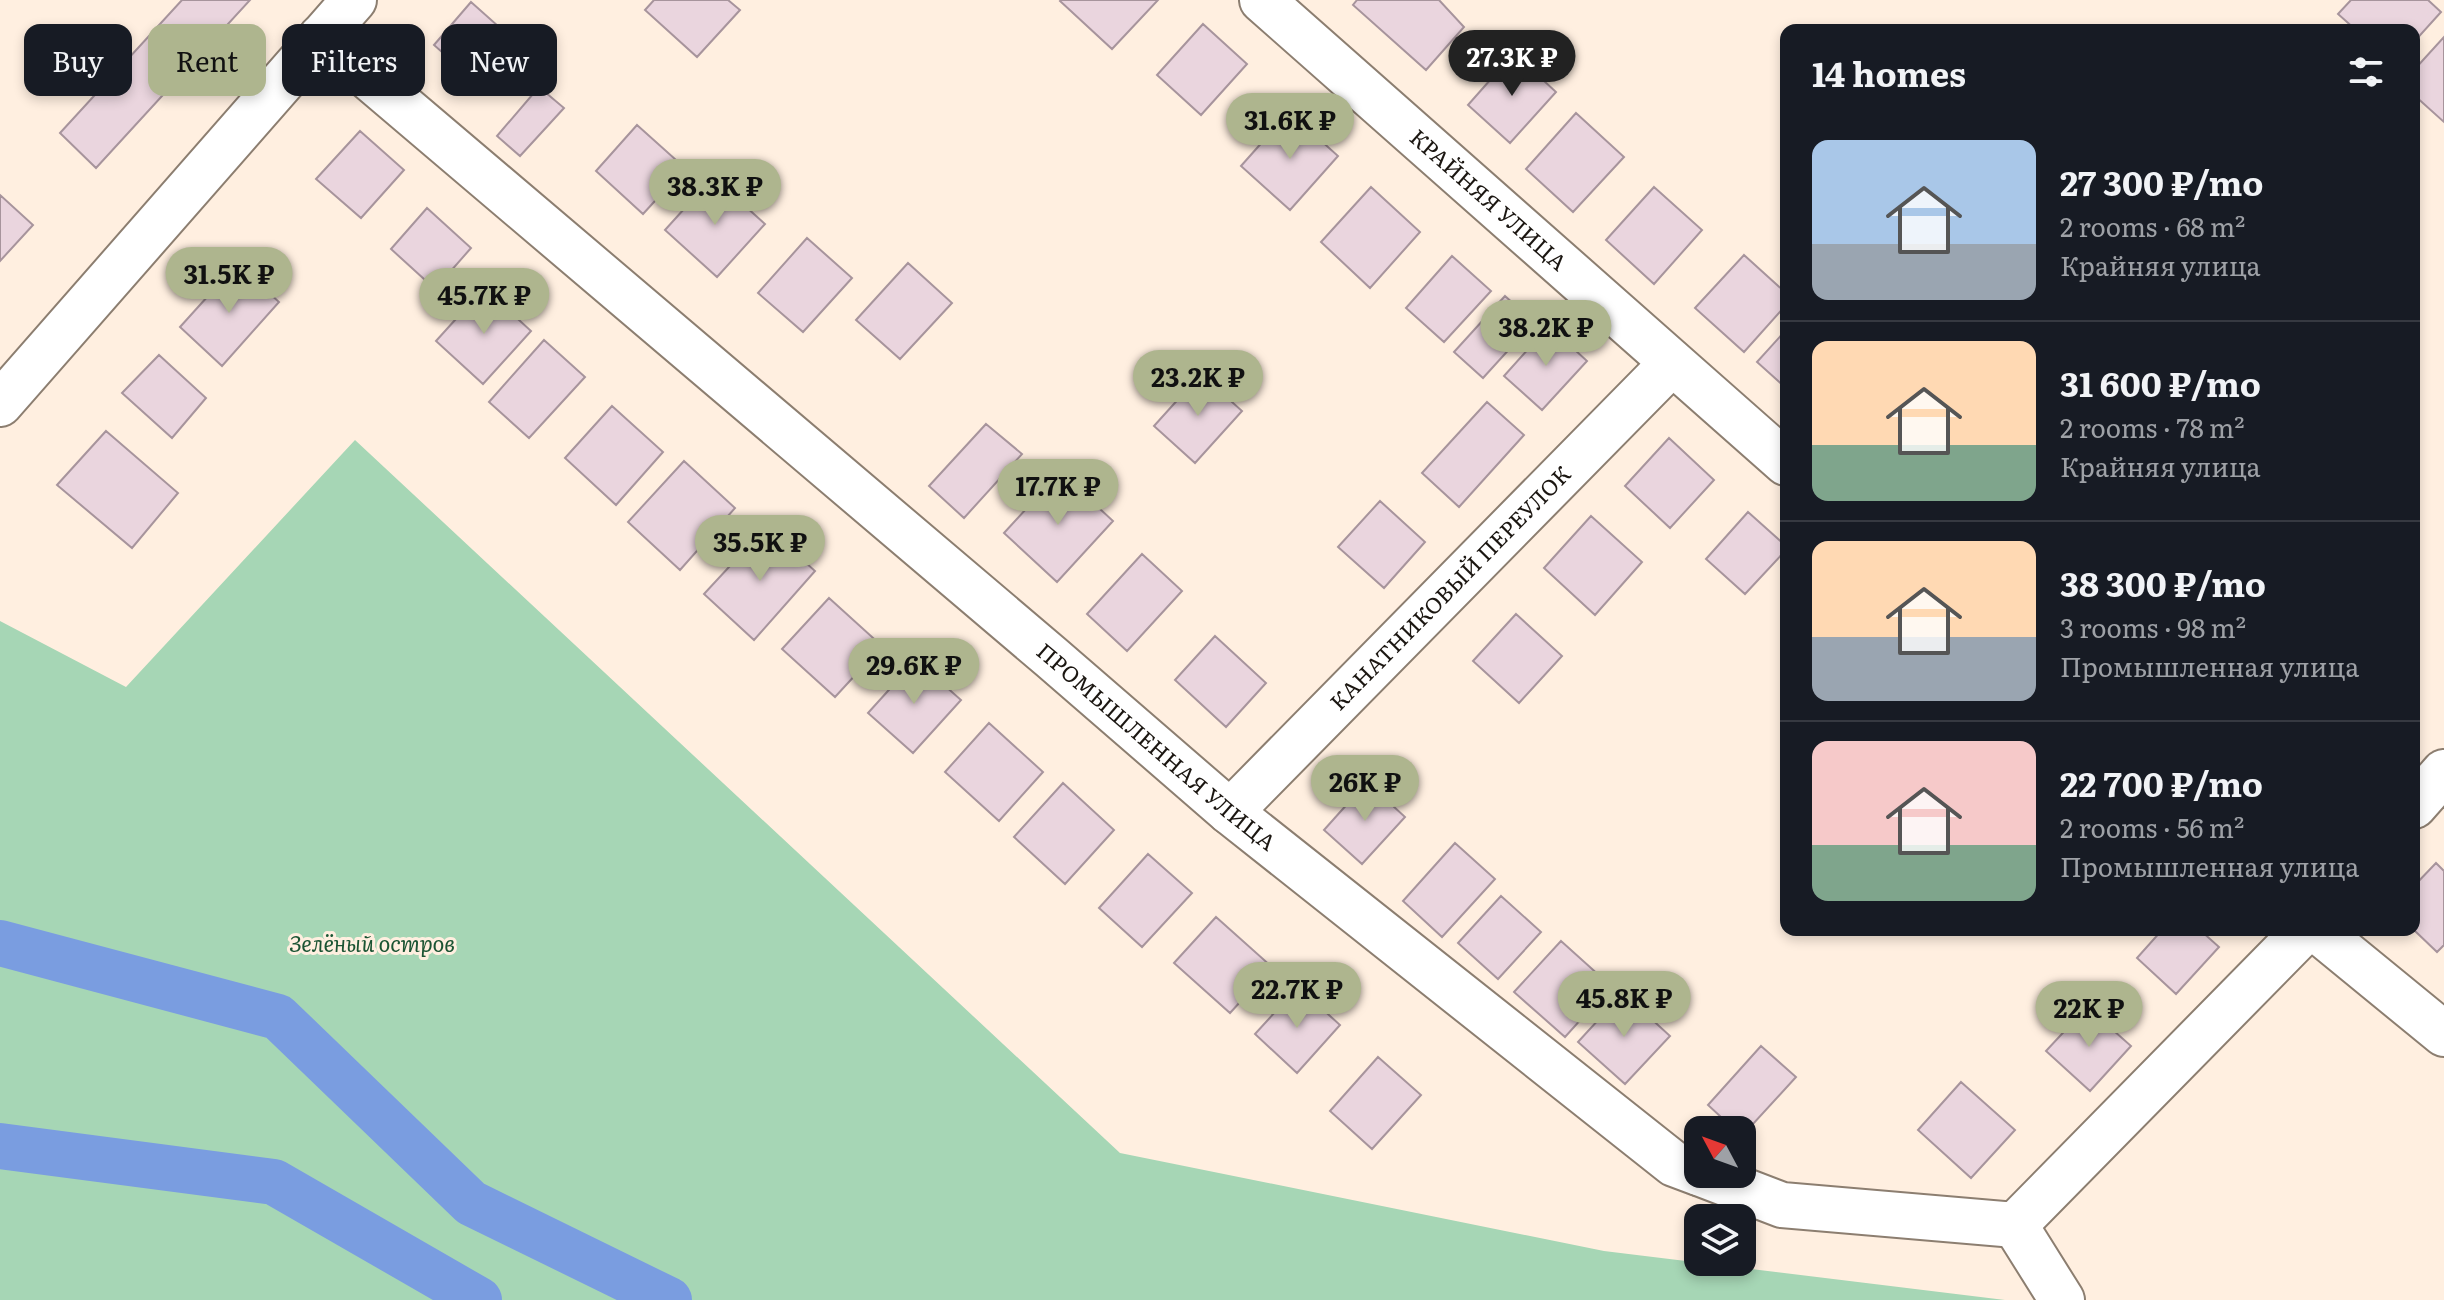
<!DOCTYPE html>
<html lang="en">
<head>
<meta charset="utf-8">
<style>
  :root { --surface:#171b24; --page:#20242c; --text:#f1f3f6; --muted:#9ea1a6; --line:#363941; --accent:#aeb58e }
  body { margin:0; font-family:Literata,serif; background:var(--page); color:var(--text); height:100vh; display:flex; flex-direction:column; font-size:30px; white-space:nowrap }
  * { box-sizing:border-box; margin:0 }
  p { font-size:26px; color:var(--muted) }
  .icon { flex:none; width:44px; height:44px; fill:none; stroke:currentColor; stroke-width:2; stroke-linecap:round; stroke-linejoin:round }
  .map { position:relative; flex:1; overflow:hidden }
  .drawer { position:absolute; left:1780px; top:24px; width:640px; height:912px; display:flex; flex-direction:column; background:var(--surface); border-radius:16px; box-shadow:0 4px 12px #0003 }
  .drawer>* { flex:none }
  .hud { position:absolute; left:24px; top:24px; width:760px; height:72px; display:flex; gap:16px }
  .needle { width:52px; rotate:311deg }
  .buttons { position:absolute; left:1684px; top:1116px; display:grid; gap:16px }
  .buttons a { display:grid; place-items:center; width:72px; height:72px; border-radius:16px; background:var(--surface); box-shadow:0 4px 12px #0003; font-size:40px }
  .price { position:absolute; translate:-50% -68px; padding:0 18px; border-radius:28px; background:var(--accent); color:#111; font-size:26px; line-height:52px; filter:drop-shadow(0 2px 4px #0008) }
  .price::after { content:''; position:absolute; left:50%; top:48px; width:24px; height:18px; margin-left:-12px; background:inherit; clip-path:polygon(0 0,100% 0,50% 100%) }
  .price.selected { background:#222; color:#fff }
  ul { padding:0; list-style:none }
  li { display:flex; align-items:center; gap:24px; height:200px; padding:0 32px }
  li+li { border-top:2px solid var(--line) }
  li span { display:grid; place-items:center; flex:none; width:224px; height:160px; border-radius:16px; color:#555 }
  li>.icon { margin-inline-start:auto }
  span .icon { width:96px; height:96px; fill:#fffc; stroke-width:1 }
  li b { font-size:34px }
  h2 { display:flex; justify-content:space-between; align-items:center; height:96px; padding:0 32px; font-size:34px }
  .pill { padding:0 28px; border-radius:16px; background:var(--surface); box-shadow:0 4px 12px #0003; font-size:28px; line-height:72px }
  .pill.selected { background:var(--accent); color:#111 }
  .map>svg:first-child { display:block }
  .green { fill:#a6d6b5 }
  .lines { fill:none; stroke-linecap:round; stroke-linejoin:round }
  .canal { stroke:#7a9de0; stroke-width:46 }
  .building { fill:#ead5de; stroke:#a7949c; stroke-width:2 }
  .minor-casing { stroke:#8c7e70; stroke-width:48 }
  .minor { stroke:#fff; stroke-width:44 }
  .labels { text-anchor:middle; stroke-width:6; stroke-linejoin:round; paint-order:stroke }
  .street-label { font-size:22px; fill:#1b1611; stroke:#ffefe0 }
  .park-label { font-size:22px; font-style:italic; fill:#1b5433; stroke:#ffefe0 }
</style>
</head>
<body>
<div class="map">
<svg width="2444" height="1300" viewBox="0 0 2444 1300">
  <rect width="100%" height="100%" fill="#ffefe0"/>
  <path class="green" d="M355,440L1120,1153L1604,1251L2005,1300H0V621L126,687Z"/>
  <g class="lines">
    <path class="canal" d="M0,943L278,1017L471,1203L669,1300
      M0,1146L274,1182L479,1300"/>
  </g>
  <path class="building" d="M182,0H250L96,168L60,133Z
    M654,0H728L740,10L697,57L645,10Z
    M1061,0H1158L1112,49L1060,1Z
    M1357,0H1439L1464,27L1426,70L1353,5Z
    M2351,0H2428L2441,12L2414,42V30H2356L2338,14Z
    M471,2L517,43L479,85L434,45Z
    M1203,24L1247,64L1201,115L1157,75Z
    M2444,37V122L2414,95V70Z
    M1514,53L1556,92L1510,143L1468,105Z
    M539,87L564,108L520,156L497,136Z
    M1289,112L1338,156L1290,210L1241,166Z
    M1576,113L1624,157L1573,212L1526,169Z
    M637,125L685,168L643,214L596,171Z
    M360,131L404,170L361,218L316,179Z
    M713,177L765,224L717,277L665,230Z
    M1371,187L1420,232L1370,288L1321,242Z
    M1654,187L1702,230L1654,284L1606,240Z
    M0,195L33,225L0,261Z
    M427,208L471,248L435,289L391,249Z
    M807,238L852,278L803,332L758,293Z
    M1744,255L1786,293V305L1744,352L1695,308Z
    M1452,256L1491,291L1444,342L1406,308Z
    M908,263L952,303L900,359L856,320Z
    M237,264L279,302L222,366L180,327Z
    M484,288L531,331L483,384L436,341Z
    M1505,296L1534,322L1483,378L1454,352Z
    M1549,326L1587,361L1542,410L1504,376Z
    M1786,330V388L1757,362Z
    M544,340L585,377L529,438L489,402Z
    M159,355L206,398L172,438L122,393Z
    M1201,374L1242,411L1195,463L1154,426Z
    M1487,402L1524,435L1459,507L1422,473Z
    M612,406L663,452L616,505L565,458Z
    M986,424L1022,454L964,518L929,486Z
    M106,431L178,493L132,548L57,485Z
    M1669,438L1714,480L1670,528L1625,486Z
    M684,461L735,508L680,570L628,522Z
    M1060,472L1113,521L1057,582L1004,533Z
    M1380,501L1425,542L1384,588L1338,547Z
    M1748,512L1786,546V550L1745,594L1706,559Z
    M1591,516L1642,562L1595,615L1544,568Z
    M766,527L815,571L754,640L704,594Z
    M1142,554L1182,591L1127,651L1087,614Z
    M829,598L882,646L835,697L782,649Z
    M1516,614L1562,656L1519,703L1473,661Z
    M1215,636L1266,683L1226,727L1175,680Z
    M916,660L961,700L913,753L868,713Z
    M989,723L1043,772L999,821L945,772Z
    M1367,782L1405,817L1362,864L1324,830Z
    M1063,783L1114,830L1065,884L1014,837Z
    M1455,843L1495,879L1442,937L1403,901Z
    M1148,854L1192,893L1142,947L1099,908Z
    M2436,863L2444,871V945L2437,952L2414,930V886Z
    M1501,896L1541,932L1498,979L1458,943Z
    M1216,917L1272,967L1230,1013L1174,963Z
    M2162,930H2200L2219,947L2176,994L2137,958Z
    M1561,941L1611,986L1565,1037L1514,992Z
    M1298,987L1340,1025L1297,1073L1255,1034Z
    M1623,993L1670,1036L1625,1084L1578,1042Z
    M2087,1007L2131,1046L2090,1091L2046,1051Z
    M1761,1046L1796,1077L1742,1136V1130H1735L1708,1105Z
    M1378,1057L1421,1095L1372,1149L1330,1111Z
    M1961,1082L2015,1130L1971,1178L1918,1130Z"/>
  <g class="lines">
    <defs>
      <g id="minor">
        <path id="s1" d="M1262,0L1786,463"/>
        <path id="s2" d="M321,37L1051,657L1230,812L1674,1164L1698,1173"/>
        <path d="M0,404L354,0"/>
        <path d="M2414,806L2444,772"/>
        <path id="s3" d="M1230,812L1672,363"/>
        <path d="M2317,930L2444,1034"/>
        <path d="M1701,1174L1782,1205L2015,1225L2305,930"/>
        <path d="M2015,1225L2062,1300"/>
      </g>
    </defs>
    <use href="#minor" class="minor-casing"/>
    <use href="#minor" class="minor"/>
  </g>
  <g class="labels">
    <g class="street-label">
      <text dy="8" stroke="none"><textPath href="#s1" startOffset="302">КРАЙНЯЯ УЛИЦА</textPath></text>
      <text dy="8" stroke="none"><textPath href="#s3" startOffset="314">КАНАТНИКОВЫЙ ПЕРЕУЛОК</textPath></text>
      <text dy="8" stroke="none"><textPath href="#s2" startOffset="1096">ПРОМЫШЛЕННАЯ УЛИЦА</textPath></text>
    </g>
    <g class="park-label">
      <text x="372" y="952">Зелёный остров</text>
    </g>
  </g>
</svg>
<div class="buttons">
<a><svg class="needle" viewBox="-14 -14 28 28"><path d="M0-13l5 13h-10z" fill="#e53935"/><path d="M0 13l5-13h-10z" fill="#9ea1a6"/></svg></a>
<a><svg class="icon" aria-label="layers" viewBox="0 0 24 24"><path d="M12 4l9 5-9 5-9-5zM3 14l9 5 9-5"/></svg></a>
</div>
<b class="price selected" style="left:1512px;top:98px">27.3K ₽</b>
<b class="price" style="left:1290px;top:161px">31.6K ₽</b>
<b class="price" style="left:715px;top:227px">38.3K ₽</b>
<b class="price" style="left:229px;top:315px">31.5K ₽</b>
<b class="price" style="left:484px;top:336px">45.7K ₽</b>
<b class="price" style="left:1546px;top:368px">38.2K ₽</b>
<b class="price" style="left:1198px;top:418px">23.2K ₽</b>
<b class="price" style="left:1058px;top:527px">17.7K ₽</b>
<b class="price" style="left:760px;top:583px">35.5K ₽</b>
<b class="price" style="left:914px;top:706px">29.6K ₽</b>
<b class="price" style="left:1365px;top:823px">26K ₽</b>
<b class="price" style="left:1297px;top:1030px">22.7K ₽</b>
<b class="price" style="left:1624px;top:1039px">45.8K ₽</b>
<b class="price" style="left:2089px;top:1049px">22K ₽</b>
<div class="hud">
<a class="pill">Buy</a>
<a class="pill selected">Rent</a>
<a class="pill">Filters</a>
<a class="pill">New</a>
</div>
<section class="drawer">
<h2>14 homes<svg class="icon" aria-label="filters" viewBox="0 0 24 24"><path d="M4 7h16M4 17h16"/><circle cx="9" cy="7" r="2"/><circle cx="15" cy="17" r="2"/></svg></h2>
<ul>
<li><span style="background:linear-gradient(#a9c7e8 65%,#9aa5b1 0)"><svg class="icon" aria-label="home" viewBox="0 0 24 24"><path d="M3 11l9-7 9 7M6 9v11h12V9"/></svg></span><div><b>27 300 ₽/mo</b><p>2 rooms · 68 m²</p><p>Крайняя улица</p></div></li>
<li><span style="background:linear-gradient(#ffd9b3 65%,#7fa58c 0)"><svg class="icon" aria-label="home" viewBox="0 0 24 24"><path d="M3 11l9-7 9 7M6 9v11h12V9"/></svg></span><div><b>31 600 ₽/mo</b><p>2 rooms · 78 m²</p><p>Крайняя улица</p></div></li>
<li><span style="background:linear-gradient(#ffd9b3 60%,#9aa5b1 0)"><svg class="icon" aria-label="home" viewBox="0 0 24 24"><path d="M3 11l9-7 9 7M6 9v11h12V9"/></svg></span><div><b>38 300 ₽/mo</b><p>3 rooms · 98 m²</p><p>Промышленная улица</p></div></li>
<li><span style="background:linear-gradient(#f6c9c9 65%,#7fa58c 0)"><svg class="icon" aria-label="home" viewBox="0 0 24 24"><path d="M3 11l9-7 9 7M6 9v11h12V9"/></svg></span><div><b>22 700 ₽/mo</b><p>2 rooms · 56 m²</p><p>Промышленная улица</p></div></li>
</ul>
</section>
</div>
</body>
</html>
